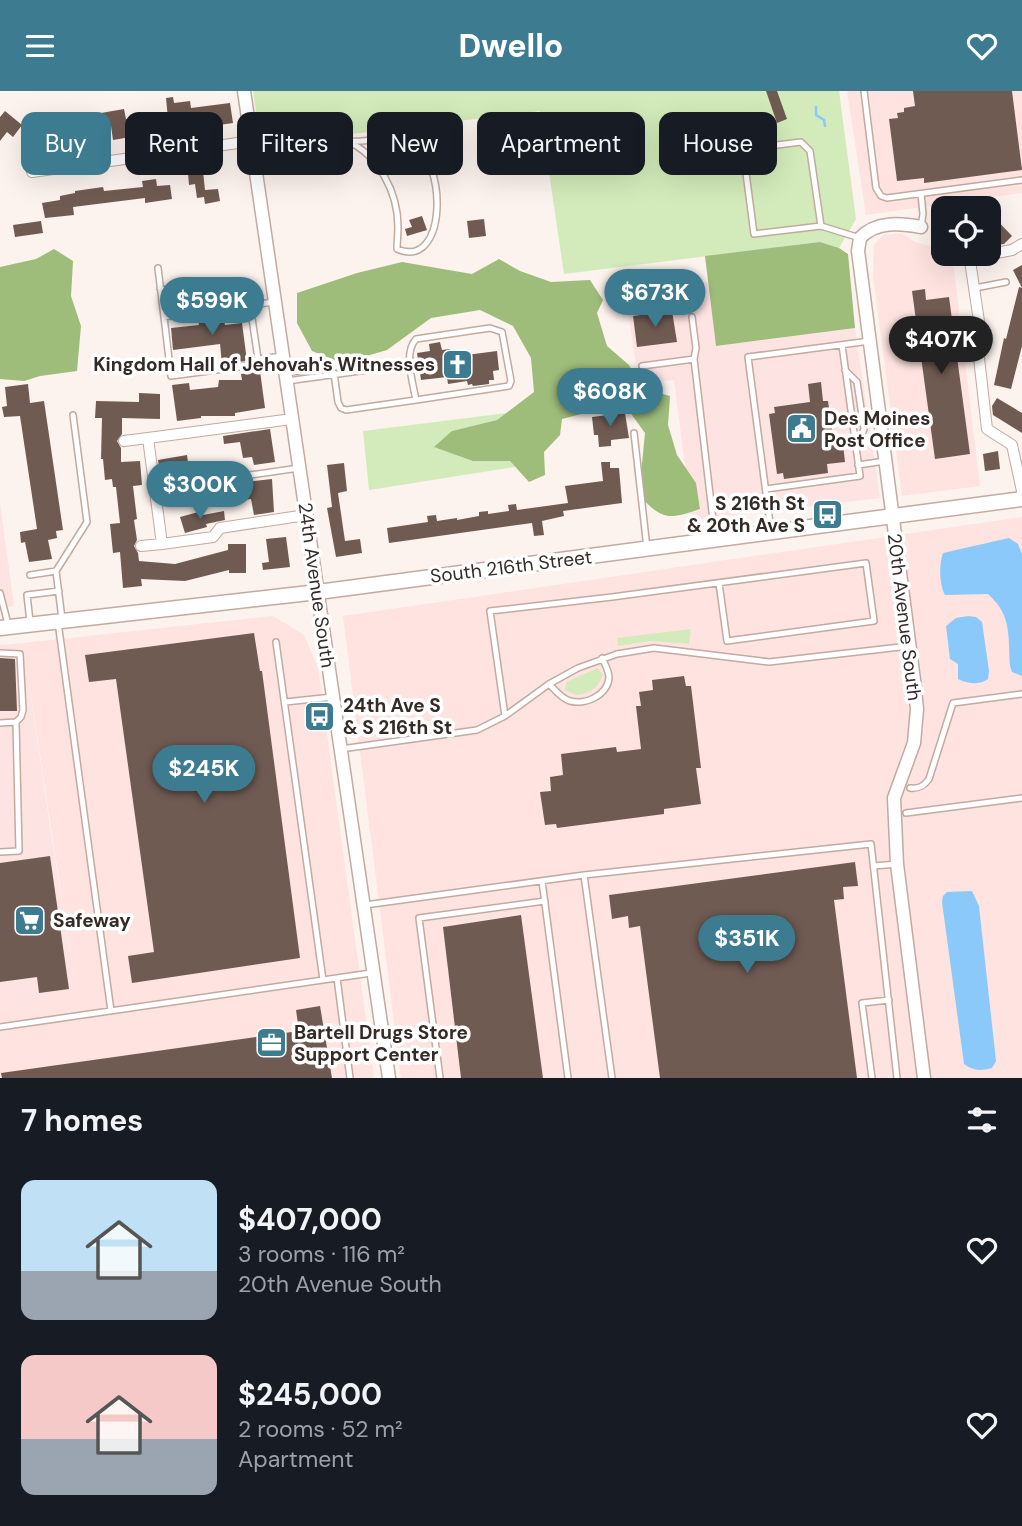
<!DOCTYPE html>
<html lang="en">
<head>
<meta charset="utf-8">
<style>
  :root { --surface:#171b24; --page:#20242c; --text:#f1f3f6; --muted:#9ea1a6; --accent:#3c7b90 }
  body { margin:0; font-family:"DM Sans",sans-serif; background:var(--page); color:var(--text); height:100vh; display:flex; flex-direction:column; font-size:26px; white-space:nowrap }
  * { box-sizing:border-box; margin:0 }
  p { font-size:23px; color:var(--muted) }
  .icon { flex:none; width:38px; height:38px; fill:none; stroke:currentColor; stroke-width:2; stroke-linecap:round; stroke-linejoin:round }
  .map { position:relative; height:987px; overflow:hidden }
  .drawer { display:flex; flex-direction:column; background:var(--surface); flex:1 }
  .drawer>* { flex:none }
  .hud { position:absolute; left:21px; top:21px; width:980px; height:63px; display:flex; gap:14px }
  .fabs { position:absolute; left:931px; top:105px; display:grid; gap:14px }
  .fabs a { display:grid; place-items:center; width:70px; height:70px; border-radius:14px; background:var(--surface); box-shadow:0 7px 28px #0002; font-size:35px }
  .price { position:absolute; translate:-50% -60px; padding:0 16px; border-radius:24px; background:var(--accent); color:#fff; font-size:23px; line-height:46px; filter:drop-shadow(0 2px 4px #0008) }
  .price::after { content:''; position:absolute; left:50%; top:42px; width:21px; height:16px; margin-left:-10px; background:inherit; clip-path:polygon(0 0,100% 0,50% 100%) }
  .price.selected { background:#222; color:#fff }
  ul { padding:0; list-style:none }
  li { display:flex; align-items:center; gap:21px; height:175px; padding:0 21px }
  li span { display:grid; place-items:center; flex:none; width:196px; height:140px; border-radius:14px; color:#555 }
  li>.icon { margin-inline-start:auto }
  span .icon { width:84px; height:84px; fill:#fffc; stroke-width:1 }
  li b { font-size:30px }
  h2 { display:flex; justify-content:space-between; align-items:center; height:84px; padding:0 21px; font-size:30px }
  .pill { padding:0 24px; border-radius:14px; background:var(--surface); box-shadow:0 7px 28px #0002; font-size:24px; line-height:63px }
  .pill.selected { background:var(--accent); color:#fff }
  header { display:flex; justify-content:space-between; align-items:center; height:91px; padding:0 21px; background:var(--accent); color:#fff; font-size:32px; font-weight:800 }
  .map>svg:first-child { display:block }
  .commercial { fill:#fee3e3 }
  .industrial { fill:#fee3e1 }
  .green { fill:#d3ebba }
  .forest { fill:#9ebc7a }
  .water { fill:#8bc9fb }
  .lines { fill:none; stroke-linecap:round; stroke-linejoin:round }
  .stream { stroke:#8bc9fb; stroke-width:2.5 }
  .building { fill:#705b52 }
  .service-casing { stroke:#c2aaa0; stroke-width:8 }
  .minor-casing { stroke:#c2aaa0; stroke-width:12 }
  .tertiary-casing { stroke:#c2aaa0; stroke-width:15 }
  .secondary-casing { stroke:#c2aaa0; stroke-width:17 }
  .service { stroke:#fff; stroke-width:5 }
  .minor { stroke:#fff; stroke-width:10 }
  .tertiary { stroke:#fff; stroke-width:12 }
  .secondary { stroke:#fff; stroke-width:14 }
  .labels { text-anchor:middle; stroke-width:7; stroke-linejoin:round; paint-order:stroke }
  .poi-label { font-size:19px; font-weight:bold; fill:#342b27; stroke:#fff; text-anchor:start }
  .street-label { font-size:19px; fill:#342b27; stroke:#fff }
</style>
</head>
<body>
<header><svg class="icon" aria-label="menu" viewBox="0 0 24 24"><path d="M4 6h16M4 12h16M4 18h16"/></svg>Dwello<svg class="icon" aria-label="heart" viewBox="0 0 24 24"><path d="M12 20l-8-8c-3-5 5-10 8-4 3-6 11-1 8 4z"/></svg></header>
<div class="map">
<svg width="1022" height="987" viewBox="0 0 1022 987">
  <rect width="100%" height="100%" fill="#fcf2ee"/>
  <path class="commercial" d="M708,191L717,255L855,237L880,407L692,429L674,289L639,293L625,201Z
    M0,412L14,515L0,517Z
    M23,552L50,736L77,905L0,915V554Z"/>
  <path class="industrial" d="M847,0H1022V102L866,124Z
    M902,142L915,151L933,156L943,147V163H952L980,395L902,405L873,185L874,154L883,144Z
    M1022,426V987H401L343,525Z
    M273,525L304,544L318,577L374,987H0V915L77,905L23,552Z"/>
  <path class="green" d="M253,0H839L856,128L839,157L820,151L564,183L540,20L261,54Z
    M507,322L497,329L452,340L473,370H510L515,376L369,399L363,340Z
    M691,538L689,553L651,550L618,555L617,547Z
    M598,577L603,584C598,597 590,603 576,604L565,599L566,591Z"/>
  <path class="forest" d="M820,151L839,157L848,163L855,237L716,255L705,165Z
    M54,158L73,170L71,205L81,235L77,280L40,285L24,290L0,288V176L36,168Z
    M499,168L520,180L551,191L590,189L603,209L597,222L607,255L629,274L643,298L670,305L668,334L677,364L696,392L700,418C668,429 662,429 639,404L645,342L627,317L593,320L562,328L560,344L544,361L545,384L529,391L510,370H473L434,356L452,340L497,329L534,301L531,267L513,235L480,219L431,227L387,259L342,272L312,260L297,232V202L357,182L402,171L472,183Z"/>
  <path class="water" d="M1009,447L1018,453L1022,463V585L1012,581L1010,575C1008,545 1012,524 988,503L945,504C939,493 939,473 943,462Z
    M968,525L976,526L982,531L989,580L988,588C980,594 967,593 958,588V573L950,568L946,535L956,527Z
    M972,800L979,815L996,970L992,977C981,980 973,980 964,973L942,811L943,805L947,801Z"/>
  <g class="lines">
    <path class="stream" d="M816,16V24L824,29L825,35"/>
  </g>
  <path class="building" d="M766,0H777L787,28L777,32Z
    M913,0H1012L1022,79L924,92V87L897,90L889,28L898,27L897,22L904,21V17L915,15Z
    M173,6L174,12L190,10L191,17L230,12L233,32L205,36L203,28L183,31L182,26L168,28L166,7Z
    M124,18L126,28L157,24L159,41L113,49L111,35L103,36L101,22Z
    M5,20L22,34L13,46L7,41L0,50V26Z
    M84,27L86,44L58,48L57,50L30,49L31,35L64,36L63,30Z
    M203,80L205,99L218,98L220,110L205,113L204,106L197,107L195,93L189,94L188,82Z
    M156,88L157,95L170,94L172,108L145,112V107L73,116L74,124L45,127L42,112L60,109V105L75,102V100L103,96L104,100L143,96L142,90Z
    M989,121L1012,145L1004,153L997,154L989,145Z
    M422,125L427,139L407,145L405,138L412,136L409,129Z
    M484,128L486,145L469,147L467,130Z
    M41,130L43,142L15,146L13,134Z
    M1022,174V255L1011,298L994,294L1004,247L1006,248L1019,196L1022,197L1013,179Z
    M925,198L926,209L949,206L970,363L935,368L912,200Z
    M207,214L205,220L211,227L219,226L220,231L224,230L225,234L242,232L247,270L222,273L220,253L173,259L171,237L199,234L198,226L202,221L197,216Z
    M672,220L677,251L637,256L633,225Z
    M440,251L442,259L450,258L451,266L497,260L499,279L493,280L494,289H489V293L473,295L472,293L468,294L467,290L448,293L447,286L421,289L417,262L430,260L429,253Z
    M260,280L265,317L235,322V325H201V327L177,330L172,294L189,292L190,299L218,296L219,289H242L241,283Z
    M821,291L823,310H828L834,354L843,353L845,371L827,373L828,382L784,388L783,382L777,383L769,323L775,322L774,316L810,311L808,293Z
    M28,293L30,312L44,310L63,439L56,440L57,447L48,449L52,468L29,471L25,451L21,452L20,441L37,438L20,325L4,326L2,316L7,315L5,296Z
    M139,302L160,303V328L122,327V343L117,350L121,357V371L140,370L142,394L133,395L137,428L134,429L137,449L134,455L138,462L139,470L175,473L228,459V453H246V482H229V479L185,490L141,488L142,495L123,497L120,461L113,462L110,433L120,432L116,396H113L112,388L105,389L103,368H101L102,327H95L96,310L139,311Z
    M997,307L1022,322V342L993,324L992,315Z
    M625,322L629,347L611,349V355L599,356L598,344H594L592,326Z
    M270,338L275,371L254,374L252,366L243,367L240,351L224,353L223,345Z
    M998,360L1000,378L985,380L983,363Z
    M187,364L190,387L161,388L158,369Z
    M601,371H610V377H619L622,412L563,420L564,425L542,430L544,444L534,445L532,432L389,452L387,437L428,431L427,425L436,424L437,430L457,427V429L479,425V421L488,420V423L509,420L508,414L516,413L517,419L568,412L565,395L603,390Z
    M344,372L347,400L338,402L345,450L360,448L362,462L336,466L327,417L332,416L327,374Z
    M272,388L274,421L254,424L251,408L233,411L231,402L238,401L237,392Z
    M202,420L203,424L224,420L225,429L206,433L207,436L185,442L180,426Z
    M286,446L290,476L263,479L262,472L269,471L266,448Z
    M254,542L260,580H262L300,867L132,892L128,865L154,861L116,588L89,591L85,564Z
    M0,567L15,568L17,620H0Z
    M684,585L686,595H691L701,677H696L701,713L664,718V723L557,737L556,733L545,734L540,701L551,700L550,686L563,684L561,663L616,656L617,661L641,658L636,615H641L639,601L653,599L652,589Z
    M50,765L69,898L39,902L37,886L0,891V772Z
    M855,771L858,795L843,796L844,808L834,809L857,987H660L640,835L629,837L628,825L612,828L609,804Z
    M521,824L543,987H461L443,836Z
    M320,915L332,987H2L1,982L299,940L296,919Z"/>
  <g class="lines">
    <defs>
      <path id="service" d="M864,0L876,97L881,105L887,107L1022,89
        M253,59C289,55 325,51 361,50C377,49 395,46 410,52C448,67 448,180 397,158C397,151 398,144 398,136C398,102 379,64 347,50
        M921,103L923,123L921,136
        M821,135L810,60L801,51L753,57L747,61L744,67L754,143L821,135L860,147
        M158,177L164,226L197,221
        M160,197L234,216
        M975,197L1006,191
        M250,214L258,268L283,265
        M210,219L275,211
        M164,226L171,285L254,274L258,268
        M692,226L696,257L694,268
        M490,237L502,241L511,290L509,295L416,309C413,292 403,262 416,248Z
        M642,275L694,268L715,446
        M845,279L857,291L864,338L862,343L855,348
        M286,281L327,278L334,282
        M334,282L338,311L341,317L346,319L416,309
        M287,290L411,273
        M634,342L647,457
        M858,374L885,370
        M222,388L299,377
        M766,398L860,385L842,254
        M771,440L748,266L870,250
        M30,484L56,480
        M0,502L8,533
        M62,528L56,480L87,431L73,324
        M30,531L27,504L59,500
        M58,531L111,920
        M276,551L323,889
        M0,562L20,563L23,619L21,626L16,631
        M549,593C555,599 562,608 570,610C585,614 607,605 609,587C609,580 605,573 602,567
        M285,611L333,606
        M505,625L490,520L612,506L866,472L874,530L727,550L719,492
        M0,632L16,631L19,760L0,761
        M341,658L477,639L505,625L549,593L578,577L617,563L654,557L769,571L909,555
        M910,697C919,698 924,695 929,688L953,612L1022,603
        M906,722L1022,707
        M874,775L897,773
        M584,784L871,753L897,987
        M542,790L568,987
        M365,814L584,784L612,987
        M337,887L350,987
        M0,936L371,882
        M440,987L419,827L545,810
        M872,987L862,912L889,909"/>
      <path id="minor" d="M32,81L252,50
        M969,163L980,237L978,258L987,338L1012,354L1022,400
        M970,167L1012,159L1022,153
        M292,328L148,347L162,453L213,446L220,437L306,424
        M124,350L148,347
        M141,455L162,453"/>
      <path id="tertiary" d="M244,0L389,987
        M921,136C900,132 876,130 860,147L858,160L914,589L917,618L914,652L894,707L897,773L924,987"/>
      <path id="secondary" d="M0,537L318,501L1022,408"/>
    </defs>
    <use href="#service" class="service-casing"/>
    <use href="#minor" class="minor-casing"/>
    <use href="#tertiary" class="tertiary-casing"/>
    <use href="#secondary" class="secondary-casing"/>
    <use href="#service" class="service"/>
    <use href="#minor" class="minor"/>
    <use href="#tertiary" class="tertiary"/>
    <use href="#secondary" class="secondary"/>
  </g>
  <defs>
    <symbol id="church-square" viewBox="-11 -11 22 22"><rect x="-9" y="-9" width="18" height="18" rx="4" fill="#3c7b90" stroke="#fff"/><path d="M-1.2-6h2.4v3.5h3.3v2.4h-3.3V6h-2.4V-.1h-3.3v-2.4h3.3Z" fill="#fff"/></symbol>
    <symbol id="civic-square" viewBox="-11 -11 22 22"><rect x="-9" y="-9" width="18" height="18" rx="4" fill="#3c7b90" stroke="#fff"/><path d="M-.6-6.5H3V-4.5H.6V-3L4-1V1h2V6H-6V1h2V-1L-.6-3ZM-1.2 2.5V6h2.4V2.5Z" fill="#fff"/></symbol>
    <symbol id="bus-square" viewBox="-11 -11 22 22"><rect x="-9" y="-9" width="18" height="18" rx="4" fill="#3c7b90" stroke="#fff"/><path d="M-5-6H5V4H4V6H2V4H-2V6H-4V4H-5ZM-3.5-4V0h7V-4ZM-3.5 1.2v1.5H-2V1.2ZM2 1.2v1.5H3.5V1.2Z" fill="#fff"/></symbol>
    <symbol id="supermarket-square" viewBox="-11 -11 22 22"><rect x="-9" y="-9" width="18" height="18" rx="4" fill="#3c7b90" stroke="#fff"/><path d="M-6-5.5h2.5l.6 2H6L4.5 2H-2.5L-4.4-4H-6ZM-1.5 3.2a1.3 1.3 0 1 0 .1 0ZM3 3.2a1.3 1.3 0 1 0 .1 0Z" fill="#fff"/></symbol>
    <symbol id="office-square" viewBox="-11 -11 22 22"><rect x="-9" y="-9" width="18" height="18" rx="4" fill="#3c7b90" stroke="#fff"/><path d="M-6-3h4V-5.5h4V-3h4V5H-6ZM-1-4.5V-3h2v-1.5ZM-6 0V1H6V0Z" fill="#fff"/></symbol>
  </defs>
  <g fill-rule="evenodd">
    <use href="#church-square" x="440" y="256" width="35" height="35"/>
    <use href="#civic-square" x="784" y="320" width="35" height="35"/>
    <use href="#bus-square" x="810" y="406" width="35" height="35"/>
    <use href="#bus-square" x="302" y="608" width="35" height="35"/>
    <use href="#supermarket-square" x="12" y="812" width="35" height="35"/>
    <use href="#office-square" x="254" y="934" width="35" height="35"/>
  </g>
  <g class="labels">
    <g class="poi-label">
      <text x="435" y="280" text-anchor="end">Kingdom Hall of Jehovah's Witnesses</text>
      <text x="824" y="334">Des Moines<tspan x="824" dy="22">Post Office</tspan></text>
      <text x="805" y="419" text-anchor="end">S 216th St<tspan x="805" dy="22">&amp; 20th Ave S</tspan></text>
      <text x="343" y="621">24th Ave S<tspan x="343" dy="22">&amp; S 216th St</tspan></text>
      <text x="53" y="836">Safeway</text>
      <text x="294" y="948">Bartell Drugs Store<tspan x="294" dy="22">Support Center</tspan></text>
    </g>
    <g class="street-label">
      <text transform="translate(511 475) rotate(-7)" y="7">South 216th Street</text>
      <text transform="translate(317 494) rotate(82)" y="7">24th Avenue South</text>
      <text transform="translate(905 526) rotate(83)" y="7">20th Avenue South</text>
    </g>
  </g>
</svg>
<div class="fabs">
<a><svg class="icon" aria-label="locate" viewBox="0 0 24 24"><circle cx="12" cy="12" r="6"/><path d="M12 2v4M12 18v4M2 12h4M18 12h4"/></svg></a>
</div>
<b class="price" style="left:655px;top:238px">$673K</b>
<b class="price" style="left:212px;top:246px">$599K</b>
<b class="price selected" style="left:941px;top:285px">$407K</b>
<b class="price" style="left:610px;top:337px">$608K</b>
<b class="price" style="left:200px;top:430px">$300K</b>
<b class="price" style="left:204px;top:714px">$245K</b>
<b class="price" style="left:747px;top:884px">$351K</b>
<div class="hud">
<a class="pill selected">Buy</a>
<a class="pill">Rent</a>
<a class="pill">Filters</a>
<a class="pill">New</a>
<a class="pill">Apartment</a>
<a class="pill">House</a>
</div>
</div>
<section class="drawer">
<h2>7 homes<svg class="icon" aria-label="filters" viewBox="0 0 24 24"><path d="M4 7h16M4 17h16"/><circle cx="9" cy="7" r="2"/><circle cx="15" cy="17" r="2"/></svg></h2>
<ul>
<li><span style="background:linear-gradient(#bfe0f5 65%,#9aa5b1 0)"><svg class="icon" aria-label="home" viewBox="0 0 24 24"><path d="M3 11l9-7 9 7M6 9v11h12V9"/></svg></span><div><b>$407,000</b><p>3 rooms · 116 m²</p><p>20th Avenue South</p></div><svg class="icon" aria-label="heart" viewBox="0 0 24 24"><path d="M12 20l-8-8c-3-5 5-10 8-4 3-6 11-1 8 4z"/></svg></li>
<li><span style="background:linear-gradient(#f6c9c9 60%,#9aa5b1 0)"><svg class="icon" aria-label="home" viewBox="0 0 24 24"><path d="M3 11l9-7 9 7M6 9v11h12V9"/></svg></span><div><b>$245,000</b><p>2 rooms · 52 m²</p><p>Apartment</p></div><svg class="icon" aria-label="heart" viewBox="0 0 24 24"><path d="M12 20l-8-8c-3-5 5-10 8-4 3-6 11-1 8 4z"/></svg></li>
</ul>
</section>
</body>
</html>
